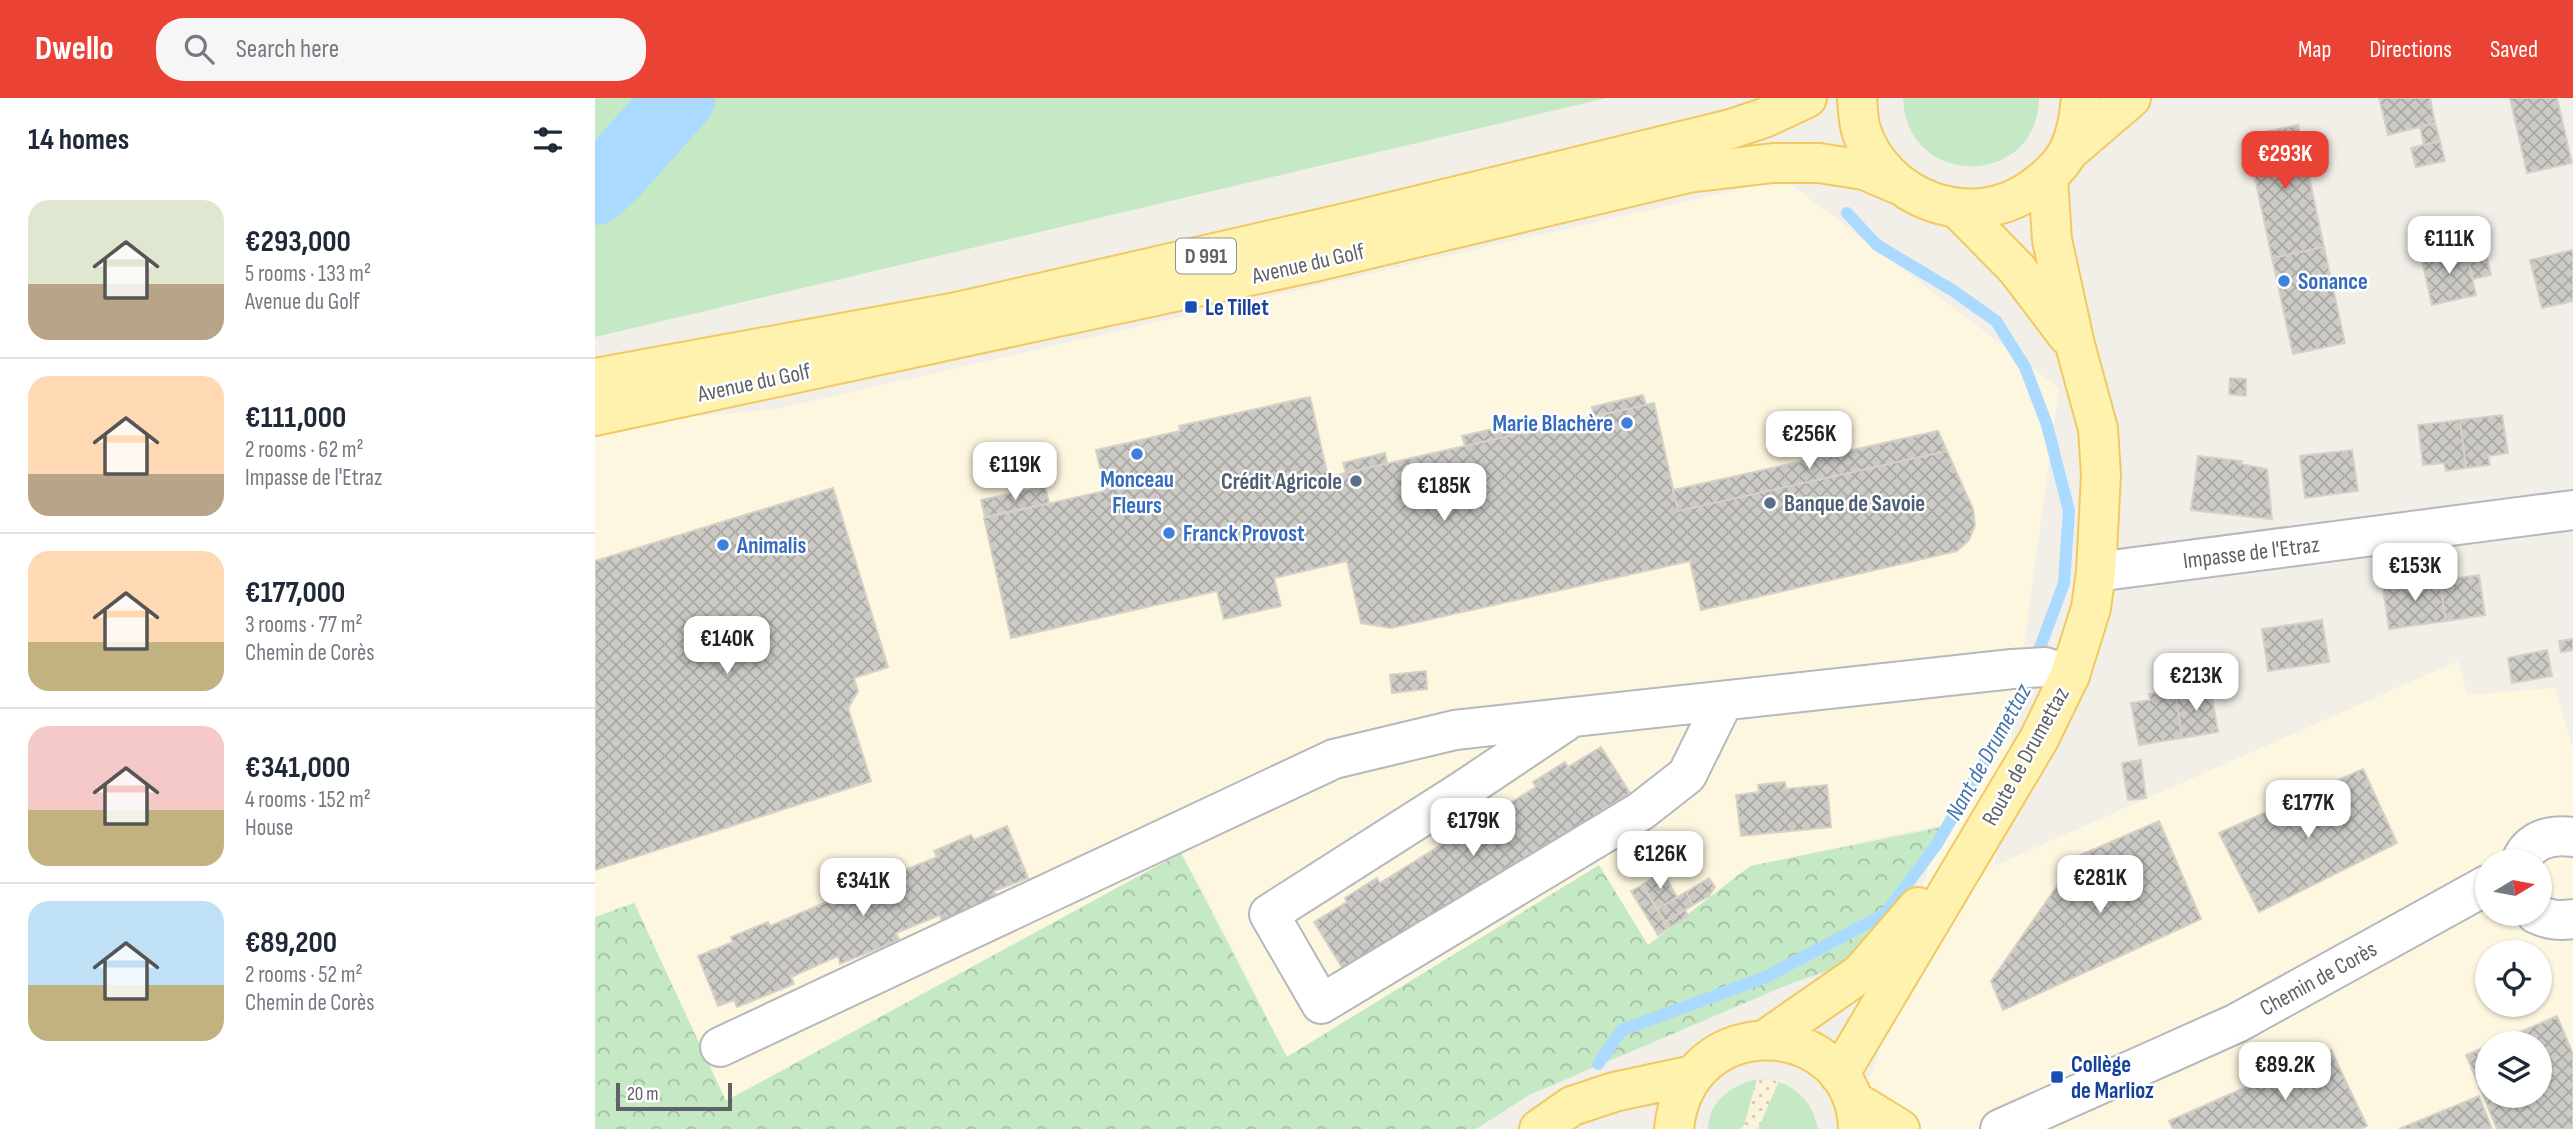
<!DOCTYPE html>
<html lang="en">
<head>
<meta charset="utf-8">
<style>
  :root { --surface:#fff; --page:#f6f6f7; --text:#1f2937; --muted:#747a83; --line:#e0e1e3; --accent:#ea4335 }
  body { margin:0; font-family:"Sofia Sans Condensed",sans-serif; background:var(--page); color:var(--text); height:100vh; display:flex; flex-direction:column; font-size:26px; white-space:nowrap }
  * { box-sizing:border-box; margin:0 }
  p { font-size:23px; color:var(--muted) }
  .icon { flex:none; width:38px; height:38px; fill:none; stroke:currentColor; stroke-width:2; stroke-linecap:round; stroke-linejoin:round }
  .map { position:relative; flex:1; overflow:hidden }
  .sheet { display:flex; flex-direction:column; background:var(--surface); width:595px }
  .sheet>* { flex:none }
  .needle { width:46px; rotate:80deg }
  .buttons { position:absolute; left:1880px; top:751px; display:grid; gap:14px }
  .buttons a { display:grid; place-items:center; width:77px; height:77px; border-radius:50%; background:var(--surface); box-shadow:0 2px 5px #0004; font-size:35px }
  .scale { position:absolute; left:21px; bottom:18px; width:116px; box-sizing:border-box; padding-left:7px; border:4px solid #5f6368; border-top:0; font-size:19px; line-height:24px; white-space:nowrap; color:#5f6368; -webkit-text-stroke:5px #fff; paint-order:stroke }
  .price { position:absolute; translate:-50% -60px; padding:0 16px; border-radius:14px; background:#fff; color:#222; font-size:23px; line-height:46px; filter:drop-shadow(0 2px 4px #0008) }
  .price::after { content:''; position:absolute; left:50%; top:42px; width:21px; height:16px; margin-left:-10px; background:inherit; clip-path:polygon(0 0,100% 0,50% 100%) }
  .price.current { background:var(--accent); color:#fff }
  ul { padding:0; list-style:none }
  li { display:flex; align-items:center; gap:21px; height:175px; padding:0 28px }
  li+li { border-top:2px solid var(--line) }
  li span { display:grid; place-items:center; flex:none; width:196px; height:140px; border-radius:21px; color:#555 }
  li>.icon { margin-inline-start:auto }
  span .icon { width:84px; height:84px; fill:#fffc; stroke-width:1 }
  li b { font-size:30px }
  h2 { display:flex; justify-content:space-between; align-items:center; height:84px; padding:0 28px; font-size:30px }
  header { display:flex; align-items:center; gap:42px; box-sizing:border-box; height:98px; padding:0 35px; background:var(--accent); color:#fff }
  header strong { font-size:33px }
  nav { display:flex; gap:38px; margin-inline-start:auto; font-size:24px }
  .search { width:490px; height:63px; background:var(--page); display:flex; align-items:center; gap:18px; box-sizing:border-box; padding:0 24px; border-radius:28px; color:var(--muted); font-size:26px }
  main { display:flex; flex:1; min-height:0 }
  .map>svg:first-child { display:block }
  .commercial { fill:#fef7e0; fill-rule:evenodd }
  .green { fill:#c5e8c5 }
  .forest { fill:url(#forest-crowns) }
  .sand { fill:url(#sand-dots) }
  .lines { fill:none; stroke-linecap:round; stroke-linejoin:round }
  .stream { stroke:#aadaff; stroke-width:12 }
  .river { stroke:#aadaff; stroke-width:70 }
  .building { fill:url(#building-cross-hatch); stroke:#d6d1c6; stroke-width:2 }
  .minor-casing { stroke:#b5b8bc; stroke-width:42 }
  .major-casing { stroke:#f2c960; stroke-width:42 }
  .minor { stroke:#fff; stroke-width:38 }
  .major { stroke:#fff2af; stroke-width:38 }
  .shop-dot { fill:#3f7fe0; stroke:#fff; stroke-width:2.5 }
  .transit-dot { fill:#1a4fb4; stroke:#fff; stroke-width:2.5 }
  .service-dot { fill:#5c6f8a; stroke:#fff; stroke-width:2.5 }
  .labels { text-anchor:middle; stroke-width:5; stroke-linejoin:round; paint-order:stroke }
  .shield { fill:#fff; stroke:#8f9295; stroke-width:2 }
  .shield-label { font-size:21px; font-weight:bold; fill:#5f6368 }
  .street-label { font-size:23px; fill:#5f6368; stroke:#fff }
  .shop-label { font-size:23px; font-weight:bold; fill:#366cbe; stroke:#fff; text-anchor:start }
  .transit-label { font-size:23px; font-weight:bold; fill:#164399; stroke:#fff; text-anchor:start }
  .service-label { font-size:23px; font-weight:bold; fill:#4e5e75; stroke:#fff; text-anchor:end }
  .water-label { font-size:24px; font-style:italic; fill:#4174aa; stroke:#fff }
</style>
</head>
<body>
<header>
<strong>Dwello</strong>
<div class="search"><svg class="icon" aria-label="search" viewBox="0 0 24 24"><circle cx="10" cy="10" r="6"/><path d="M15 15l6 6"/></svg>Search here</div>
<nav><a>Map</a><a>Directions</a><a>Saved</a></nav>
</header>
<main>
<section class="sheet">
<h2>14 homes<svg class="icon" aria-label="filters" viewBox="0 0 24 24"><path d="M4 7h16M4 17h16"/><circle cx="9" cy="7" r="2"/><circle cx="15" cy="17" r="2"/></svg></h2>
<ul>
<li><span style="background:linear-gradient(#dfe7d0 60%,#b9a48a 0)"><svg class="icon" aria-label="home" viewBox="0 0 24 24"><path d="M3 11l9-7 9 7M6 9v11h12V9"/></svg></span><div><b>€293,000</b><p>5 rooms · 133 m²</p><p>Avenue du Golf</p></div></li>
<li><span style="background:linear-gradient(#ffd9b3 70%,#b9a48a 0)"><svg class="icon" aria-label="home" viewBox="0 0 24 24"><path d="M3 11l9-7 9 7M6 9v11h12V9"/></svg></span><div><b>€111,000</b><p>2 rooms · 62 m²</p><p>Impasse de l'Etraz</p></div></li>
<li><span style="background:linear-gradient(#ffd9b3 65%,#c2b280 0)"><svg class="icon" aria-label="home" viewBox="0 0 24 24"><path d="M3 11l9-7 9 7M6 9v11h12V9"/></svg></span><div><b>€177,000</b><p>3 rooms · 77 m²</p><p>Chemin de Corès</p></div></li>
<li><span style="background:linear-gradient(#f6c9c9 60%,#c2b280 0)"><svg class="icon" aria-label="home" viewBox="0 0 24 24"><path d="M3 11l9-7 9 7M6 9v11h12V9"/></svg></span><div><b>€341,000</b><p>4 rooms · 152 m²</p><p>House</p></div></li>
<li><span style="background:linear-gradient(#bfe0f5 60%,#c2b280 0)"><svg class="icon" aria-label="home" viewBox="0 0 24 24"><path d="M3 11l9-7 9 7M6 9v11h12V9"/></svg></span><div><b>€89,200</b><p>2 rooms · 52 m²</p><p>Chemin de Corès</p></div></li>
</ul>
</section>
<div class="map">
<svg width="1978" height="1031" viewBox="0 0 1978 1031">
  <defs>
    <pattern id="forest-crowns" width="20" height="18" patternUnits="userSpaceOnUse" patternTransform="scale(1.75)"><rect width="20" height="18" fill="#c5e8c5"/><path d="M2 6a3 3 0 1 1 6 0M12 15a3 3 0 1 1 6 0" fill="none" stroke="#a3c0a4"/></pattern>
    <pattern id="sand-dots" width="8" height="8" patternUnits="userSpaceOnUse" patternTransform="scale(1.75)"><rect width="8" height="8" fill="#fbf3d9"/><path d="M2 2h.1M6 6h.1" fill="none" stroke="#cec8b4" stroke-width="1.8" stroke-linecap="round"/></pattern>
    <pattern id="building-cross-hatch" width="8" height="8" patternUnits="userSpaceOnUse" patternTransform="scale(1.75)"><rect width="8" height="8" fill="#cccac5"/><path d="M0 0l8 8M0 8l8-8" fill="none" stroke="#a9a8a4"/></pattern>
  </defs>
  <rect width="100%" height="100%" fill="#f1efe8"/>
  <path class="commercial" d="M1189,81L1464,290L1399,768L1863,563L1872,597L1960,590L1978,651V1031H1247L1279,971L1345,727L1155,768L1053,848L1004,768L692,959L612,800L586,755L130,1003L40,805L0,819V327L182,311ZM1892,763H1944V816H1892ZM1892,854H1944V906H1892ZM1892,945H1944V998H1892Z"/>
  <path class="green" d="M0,0H1012L0,239Z
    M1308,0H1444C1443,90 1311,92 1308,0Z
    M1162,981C1194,981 1217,999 1223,1031H1113C1114,1002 1137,987 1162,981Z"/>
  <path class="forest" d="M1352,728L1282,856L1197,885L934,997L881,1031H0V819L39,805L131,1003L586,755L692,959L1004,767L1053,847L1155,768Z"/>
  <path class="sand" d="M1162,981L1184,983L1163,1031H1146L1149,1027Z"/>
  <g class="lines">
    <path class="stream" d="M1003,966L1027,932L1171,879L1290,816L1342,746L1425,603L1469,485L1474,413L1452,327L1430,269L1401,223L1357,192L1282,147L1252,115"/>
    <path class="river" d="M0,92L20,73L85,0"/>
  </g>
  <path class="building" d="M1784,0H1835L1840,25L1793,37Z
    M1915,0H1962L1977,65L1932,75Z
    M1840,25L1845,43L1829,47L1825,29Z
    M1703,27L1729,149L1677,160L1651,38Z
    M1845,43L1850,63L1821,69L1816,50Z
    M1889,148L1896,177L1878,181L1871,152Z
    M1729,149L1750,245L1698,256L1677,160Z
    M1870,149L1881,197L1837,207L1826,159Z
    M1978,152V203L1947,210L1935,162Z
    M1635,280L1651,281V298L1634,296Z
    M1048,297L1051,307L999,318L997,309Z
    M715,299L733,379L1059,305L1083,413L1352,353L1378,411L1380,427L1374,442L1362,453L1106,512L1095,463L796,530L766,525L752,463L679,480L686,508L629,521L622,493L416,540L389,420L510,393L501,352L585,333L584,328Z
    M1907,317L1913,355L1893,358L1895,367L1871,370L1865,322Z
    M1865,322L1871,370L1851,373L1849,365L1828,367L1823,327Z
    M919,326L922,336L870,348L867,338Z
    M1343,333L1352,353L1083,413L1078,392Z
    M1757,352L1763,393L1710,400L1705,358Z
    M790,355L792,365L751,375L748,365Z
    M1603,358L1647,363L1646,366L1672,371L1677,421L1596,412Z
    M450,388L454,405L390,419L386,402Z
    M238,390L293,569L259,580L263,593L253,610L276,683L0,772V463Z
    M1860,471L1862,480L1884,477L1890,517L1851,523L1843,473Z
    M1843,473L1851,523L1794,531L1788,490L1823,486L1822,476Z
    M1727,522L1734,564L1673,573L1667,531Z
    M1978,541V552L1966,554L1964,543Z
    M1952,552L1957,578L1917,585L1913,560Z
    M831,573L832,591L797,595L795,577Z
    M1599,589V597L1616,594L1623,634L1587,640L1580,592Z
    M1580,592L1587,640L1544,647L1536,605L1555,602L1554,596Z
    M1006,649L1035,695L1003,715L1007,721L956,752L952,746L906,774L910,780L859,812L855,805L811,832L816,838L748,871L719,824L752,804L750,800L782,780L785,785L846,747L843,742L876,722L879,727L941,689L938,684L970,664L973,669Z
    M1546,662L1551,700L1533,702L1527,665Z
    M1768,671L1802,745L1664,814L1624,735Z
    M1190,684L1191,691L1232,687L1236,729L1146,738L1141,697L1164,694L1163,687Z
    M1564,723L1606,821L1408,912L1396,883L1483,758Z
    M412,728L433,780L399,793L403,801L347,824L345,817L301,835L304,842L245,866L243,858L196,879L199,886L142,909L139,902L123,908L103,858L138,844L136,839L173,824L175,828L239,801L237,796L272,782L274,787L342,759L339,753L376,737L379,742Z
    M1068,774L1082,799L1063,811L1047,787Z
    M1114,780L1120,789L1114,798L1098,807L1091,794Z
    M1047,787L1073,830L1063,837L1036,793Z
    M1091,794L1098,807L1070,824L1063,811Z
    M1090,812L1093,818L1073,830L1070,824Z
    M1962,918L1978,956V1031H1902L1871,957L1892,948V998H1944V945H1900Z
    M1736,952L1772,1028L1764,1031H1578L1574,1023Z
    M1884,998L1897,1031H1804Z"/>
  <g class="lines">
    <defs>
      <path id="minor" d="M1501,474L1978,412
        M970,624L867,693L674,816L726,906L1046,713L1092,677L1128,604
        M1926,763C1935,741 1956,736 1978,739
        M1941,816C1954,822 1964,823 1978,821
        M125,949L739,661L860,632L1417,571L1450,569L1475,577
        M1405,1031L1642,925L1892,787"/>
      <path id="major" d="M1262,0C1263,10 1263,22 1266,32C1289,102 1376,134 1437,91C1451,81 1466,68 1474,52C1482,35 1484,18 1486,0
        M1473,54L1536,0
        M1363,111L1422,171L1472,237
        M0,280L362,214L759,123L1136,31L1169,20L1212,0
        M0,318L719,164L1093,75L1178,65H1224L1269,72L1302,86
        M1171,941L1266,875L1323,809
        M1244,977L1444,641L1475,577L1496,510L1501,474L1506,377L1503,331L1480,247L1457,142L1453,80
        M1258,1002L1305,1031
        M944,1031L977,1008L1019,994L1098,977
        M1079,1031C1091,908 1260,918 1263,1031"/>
    </defs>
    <use href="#minor" class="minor-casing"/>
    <use href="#major" class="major-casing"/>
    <use href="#minor" class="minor"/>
    <use href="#major" class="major"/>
  </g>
  <g class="shop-dot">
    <circle cx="1689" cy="183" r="7"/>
    <circle cx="1032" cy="325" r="7"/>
    <circle cx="542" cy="356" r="7"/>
    <circle cx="574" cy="435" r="7"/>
    <circle cx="128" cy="447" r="7"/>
  </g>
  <g class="transit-dot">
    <rect x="589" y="202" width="14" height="14" rx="3.5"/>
    <rect x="1455" y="972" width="14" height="14" rx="3.5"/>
  </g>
  <g class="service-dot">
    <circle cx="761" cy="383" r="7"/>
    <circle cx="1175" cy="405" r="7"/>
  </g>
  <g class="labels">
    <rect class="shield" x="581" y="140.5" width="60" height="35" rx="5"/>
    <g class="shield-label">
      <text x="611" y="165">D 991</text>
    </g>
    <g class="street-label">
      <text transform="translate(713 165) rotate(-13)" y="8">Avenue du Golf</text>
      <text transform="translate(159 284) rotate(-12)" y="8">Avenue du Golf</text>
      <text transform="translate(1656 454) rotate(-7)" y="8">Impasse de l'Etraz</text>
      <text transform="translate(1430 658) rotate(-61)" y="8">Route de Drumettaz</text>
      <text transform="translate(1723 880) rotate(-29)" y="8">Chemin de Corès</text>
    </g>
    <g class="shop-label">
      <text x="1703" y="191">Sonance</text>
      <text x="1018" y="333" text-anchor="end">Marie Blachère</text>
      <text x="542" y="389" text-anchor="middle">Monceau<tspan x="542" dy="26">Fleurs</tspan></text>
      <text x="588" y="443">Franck Provost</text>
      <text x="142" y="455">Animalis</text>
    </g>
    <g class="transit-label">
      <text x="610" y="217">Le Tillet</text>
      <text x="1476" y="974">Collège<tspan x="1476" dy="26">de Marlioz</tspan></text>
    </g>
    <g class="service-label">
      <text x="747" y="391">Crédit Agricole</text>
      <text x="1189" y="413" text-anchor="start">Banque de Savoie</text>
    </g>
    <g class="water-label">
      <text transform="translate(1393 654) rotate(-61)" y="8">Nant de Drumettaz</text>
    </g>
  </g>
</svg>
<div class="buttons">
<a><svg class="needle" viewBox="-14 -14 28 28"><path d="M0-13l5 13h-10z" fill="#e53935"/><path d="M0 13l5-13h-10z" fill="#747a83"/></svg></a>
<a><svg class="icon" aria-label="locate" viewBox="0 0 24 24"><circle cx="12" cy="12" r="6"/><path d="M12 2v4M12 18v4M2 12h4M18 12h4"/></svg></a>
<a><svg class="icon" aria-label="layers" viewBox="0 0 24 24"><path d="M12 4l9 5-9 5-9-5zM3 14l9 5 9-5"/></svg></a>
</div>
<div class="scale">20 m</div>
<b class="price current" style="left:1690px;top:93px">€293K</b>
<b class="price" style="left:1854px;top:178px">€111K</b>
<b class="price" style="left:1214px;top:373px">€256K</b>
<b class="price" style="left:420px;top:404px">€119K</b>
<b class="price" style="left:849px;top:425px">€185K</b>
<b class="price" style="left:1820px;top:505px">€153K</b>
<b class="price" style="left:132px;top:578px">€140K</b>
<b class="price" style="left:1601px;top:615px">€213K</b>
<b class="price" style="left:1713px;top:742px">€177K</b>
<b class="price" style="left:878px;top:760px">€179K</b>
<b class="price" style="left:1065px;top:793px">€126K</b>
<b class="price" style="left:1505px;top:817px">€281K</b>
<b class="price" style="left:268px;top:820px">€341K</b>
<b class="price" style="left:1690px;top:1004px">€89.2K</b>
</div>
</main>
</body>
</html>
